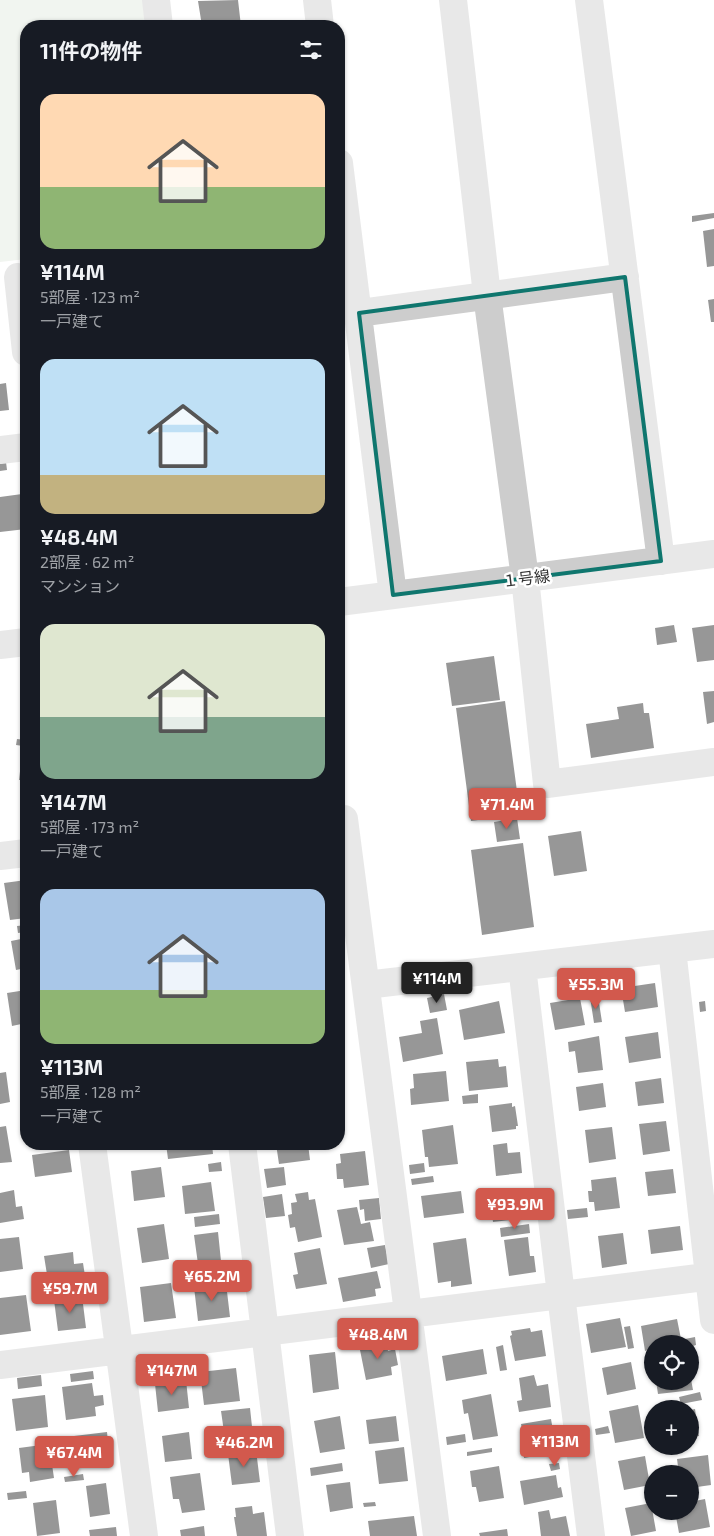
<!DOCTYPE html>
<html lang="ja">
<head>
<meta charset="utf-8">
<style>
  :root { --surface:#171b24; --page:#20242c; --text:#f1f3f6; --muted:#9ea1a6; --accent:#d2594d }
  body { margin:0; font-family:"Exo 2","Noto Sans JP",sans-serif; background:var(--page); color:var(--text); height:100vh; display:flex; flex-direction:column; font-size:19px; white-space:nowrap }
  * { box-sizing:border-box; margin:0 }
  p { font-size:16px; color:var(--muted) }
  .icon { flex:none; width:28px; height:28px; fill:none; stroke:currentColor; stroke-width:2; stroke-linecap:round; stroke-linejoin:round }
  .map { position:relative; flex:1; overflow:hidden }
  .drawer { position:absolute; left:20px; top:20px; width:325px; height:1130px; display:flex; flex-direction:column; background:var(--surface); border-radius:20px; box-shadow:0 1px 4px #0004 }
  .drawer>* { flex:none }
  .tools { position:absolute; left:644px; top:1335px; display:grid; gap:10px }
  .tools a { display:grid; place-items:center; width:55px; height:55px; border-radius:50%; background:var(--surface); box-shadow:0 1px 4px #0004; font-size:25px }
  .price { position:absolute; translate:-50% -42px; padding:0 11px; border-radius:5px; background:var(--accent); color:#fff; font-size:16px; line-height:32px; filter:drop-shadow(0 1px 2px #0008) }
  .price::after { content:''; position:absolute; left:50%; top:30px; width:15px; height:11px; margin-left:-8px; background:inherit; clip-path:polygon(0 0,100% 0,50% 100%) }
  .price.current { background:#222; color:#fff }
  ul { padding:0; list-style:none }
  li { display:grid; align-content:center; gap:10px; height:265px; padding:0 20px }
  li span { display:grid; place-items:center; height:155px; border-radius:15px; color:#555 }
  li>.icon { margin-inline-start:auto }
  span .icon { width:90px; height:90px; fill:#fffc; stroke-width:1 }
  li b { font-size:21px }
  h2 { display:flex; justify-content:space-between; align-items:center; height:60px; padding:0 20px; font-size:21px }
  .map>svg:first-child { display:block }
  .green { fill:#e1e8dd }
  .building { fill:#1a1a1a }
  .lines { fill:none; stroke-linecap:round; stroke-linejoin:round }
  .minor { stroke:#cdcdcd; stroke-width:28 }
  .marked { fill:none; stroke:#0f766e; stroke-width:4; stroke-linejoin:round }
  .labels { text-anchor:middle; stroke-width:5; stroke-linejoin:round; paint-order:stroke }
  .street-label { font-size:16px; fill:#333; stroke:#fff }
</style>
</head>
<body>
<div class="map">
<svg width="714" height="1536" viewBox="0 0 714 1536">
  <rect width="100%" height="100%" fill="#fff"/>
  <path class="green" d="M0,0H143L146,26H26V259L0,262Z"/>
  <path class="building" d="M238,0L241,26H202L198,1Z
    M714,213V218L692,222V216Z
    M714,229V266L707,267L703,231Z
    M714,299V322H711L708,300Z
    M6,383L9,410L0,411V384Z
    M6,462L7,470L0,471V463Z
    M22,494L26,529L0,532V497Z
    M674,625L677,642L657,645L655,628Z
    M714,625V660L697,662L692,628Z
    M494,656L500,700L452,706L446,663Z
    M714,691V722L707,724L703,692Z
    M505,701L520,814L471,821L456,708Z
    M643,703L644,713H649L654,748L591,758L586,724L619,719L617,707Z
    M17,739L26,740V780H19L23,746L16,745Z
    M517,818L520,839L497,842L494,822Z
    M581,831L587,871L554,876L548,836Z
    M523,843L534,927L482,935L471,850Z
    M26,880V918L10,920L4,883Z
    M26,925V932L18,933L17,926Z
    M26,938V968L16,970L11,941Z
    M339,958H342L345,978L342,979Z
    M655,983L658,1007L625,1012L621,988Z
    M26,990V1023L12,1026L7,993Z
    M444,994L447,1010L430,1013L427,998Z
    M598,996L602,1022L594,1023L590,997Z
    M580,998L585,1025L555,1030L550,1003Z
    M499,1001L505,1033L464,1040L459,1010Z
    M705,1001L706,1011L700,1012L699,1002Z
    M437,1018L443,1054L403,1062L399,1037L422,1033L420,1021Z
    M26,1031V1060H25L21,1032Z
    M658,1032L661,1058L629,1063L625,1037Z
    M599,1036L603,1070L578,1073L575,1051L569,1052L568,1042Z
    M498,1059L499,1067L506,1066L508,1087L469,1091L466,1062Z
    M446,1071L449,1101L411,1105L410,1089L414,1088L413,1074Z
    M6,1072L10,1102L0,1104V1073Z
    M661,1078L664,1103L638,1106L635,1082Z
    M603,1083L606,1107L579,1111L576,1087Z
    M478,1094V1103L463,1104L462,1096Z
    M512,1103V1107L515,1106L518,1126H516V1129L492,1132L489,1106Z
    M666,1121L670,1151L643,1155L639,1124Z
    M453,1125L458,1164L429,1167L428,1157H425L422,1130Z
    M6,1126L12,1162L0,1163V1127Z
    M612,1127L616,1159L589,1163L585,1130Z
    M507,1143L508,1153L520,1152L522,1173L496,1176L493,1145Z
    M108,1144H121L122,1149L109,1150Z
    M134,1144H156V1145L134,1148Z
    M166,1144H212L213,1154L168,1159Z
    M276,1144H308L310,1160L279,1164Z
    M69,1150L72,1172L35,1177L32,1155Z
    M365,1151L369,1185L344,1188L343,1179H337L336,1164L341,1163L340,1154Z
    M221,1162L222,1171L209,1172L208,1164Z
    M424,1163L425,1172L410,1174L409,1165Z
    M161,1167L165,1197L134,1201L131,1171Z
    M284,1167L286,1185L267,1188L264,1169Z
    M673,1169L676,1193L648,1196L645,1172Z
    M433,1176L434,1182L412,1185L411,1179Z
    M616,1177L620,1208L595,1211L594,1202H589L588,1191H592L591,1180Z
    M211,1182L215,1211L185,1214L182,1186Z
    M14,1190L16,1207L22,1206L24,1219L0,1223V1193Z
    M515,1190L516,1195L523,1193L526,1218L493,1222L490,1198L503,1196V1191Z
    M461,1191L464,1213L424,1218L421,1196Z
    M308,1192L309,1200L315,1199L322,1237L298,1242L295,1227L290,1228L288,1215L292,1214L291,1203L297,1202L295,1194Z
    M282,1194L285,1216L266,1218L263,1197Z
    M379,1198L381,1219L365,1221L364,1209L360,1210L359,1200Z
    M357,1207L361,1224L370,1222L374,1241L344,1245L337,1210Z
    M587,1208L588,1217L568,1219L567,1210Z
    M219,1214L220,1224L195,1227L194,1217Z
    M164,1224L169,1259L142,1263L137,1228Z
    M529,1224L530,1233L501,1237L500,1228Z
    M680,1226L683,1250L651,1254L648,1230Z
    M218,1232L221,1261L198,1264L194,1235Z
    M623,1233L627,1264L602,1268L598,1236Z
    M19,1237L23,1269L0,1272V1239Z
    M528,1237L530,1256H534L536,1272L509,1276L504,1240Z
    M466,1238L472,1284L451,1287V1281L438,1283L433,1243Z
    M385,1245L389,1264L371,1268L367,1248Z
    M320,1248L327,1284L296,1289L293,1275L298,1274L294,1253Z
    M73,1252L74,1264L83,1263L86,1282L49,1287L44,1256Z
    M377,1271L381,1288L375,1289L376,1296L343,1302L338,1278Z
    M171,1283L176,1318L144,1322L140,1287Z
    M226,1283L230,1317L198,1321L194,1287Z
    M26,1295L31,1331L0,1335V1298Z
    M82,1296L86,1328L58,1331L54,1300Z
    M620,1318L626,1347L591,1353L586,1324Z
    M677,1319L682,1344H652V1349L645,1351L641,1326Z
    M630,1326L634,1348L628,1349L624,1327Z
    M530,1328L531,1332L542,1330L546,1356L515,1361L510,1336L512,1335L511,1331Z
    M695,1337L696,1345L690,1347V1344H686L685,1339Z
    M386,1340L388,1351L395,1349L398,1365L391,1367L392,1375L366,1380L359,1345Z
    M503,1345L507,1370L500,1371L496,1347Z
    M483,1349L487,1374L446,1381L442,1356Z
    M335,1352L339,1389L313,1393L309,1355Z
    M690,1353H696L697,1360L690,1362Z
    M192,1358L194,1375L185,1376L183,1359Z
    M631,1362L636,1389L607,1395L602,1368Z
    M236,1368L240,1401L204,1405L200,1372Z
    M93,1371L94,1379L71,1382L70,1374Z
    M690,1374L693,1390L658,1394L656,1381H690Z
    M41,1375L42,1386L18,1389L17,1378Z
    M534,1375L537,1386L548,1384L551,1407L519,1412L517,1401L522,1400L519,1378Z
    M186,1380L189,1408L158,1412L155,1384Z
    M92,1383L94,1396L103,1395L104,1405L95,1407L96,1416L66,1420L62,1387Z
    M700,1392L702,1400L681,1404L679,1397Z
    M491,1394L498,1436L473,1440L468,1413L464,1414L462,1400Z
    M45,1395L48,1427L16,1431L12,1399Z
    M638,1405L644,1438L615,1443L609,1411Z
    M250,1408L253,1436L225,1439L221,1411Z
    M695,1409L699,1436L690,1437V1410Z
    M340,1416L345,1449L320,1453L314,1421Z
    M396,1416L399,1441L369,1444L366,1420Z
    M551,1419L555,1442L525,1447L521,1424Z
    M608,1426L610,1433L596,1435L595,1429Z
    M107,1432L109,1452H104L105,1461L77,1464L74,1436Z
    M189,1432L192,1459L165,1462L162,1436Z
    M465,1434L466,1442L447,1445L446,1437Z
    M49,1444L54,1478L30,1482L29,1472L22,1473L19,1448Z
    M404,1447L408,1481L379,1484L375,1451Z
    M492,1448V1452L467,1456V1452Z
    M256,1450L260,1482L232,1485L228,1454Z
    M545,1450L546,1454L524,1458V1454Z
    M708,1455L711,1485L690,1488V1474H679L677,1459Z
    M645,1456L650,1485L624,1490L618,1461Z
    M342,1463L343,1471L311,1476L310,1468Z
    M559,1463L560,1469L551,1471L549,1464Z
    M499,1466L504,1498L479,1502L476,1487H472L470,1471Z
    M200,1473L205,1510L182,1513L179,1499H173L170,1477Z
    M83,1474L84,1480L65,1482L64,1477Z
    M556,1475L558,1488L561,1487L563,1497L524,1505L520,1481Z
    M350,1482L353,1508L330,1512L326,1485Z
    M106,1483L110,1514L90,1517L86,1486Z
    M26,1491L27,1498L8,1500L7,1493Z
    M705,1499L710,1527L679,1533L675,1511H690V1502Z
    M56,1500L60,1533L37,1536L33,1503Z
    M375,1502L376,1506L364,1507L363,1503Z
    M651,1503L656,1531L631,1536L625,1508Z
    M252,1506L253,1514L264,1512L267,1536H237L234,1517H236L235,1508Z
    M549,1510L551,1519L566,1516L570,1536H541L538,1512Z
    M414,1516L417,1536H370L368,1521Z
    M204,1526L205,1536H181L180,1530Z
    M116,1527L117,1536H90L89,1530Z
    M507,1529L508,1536H480L479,1533Z"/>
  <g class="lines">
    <path class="minor" d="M156,0L159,26
      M317,0L320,26
      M453,0L487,295L525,578L547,784L714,762
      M589,0L661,561
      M339,163L393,595
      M18,277L26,352
      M359,313L625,277
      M0,450L26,447
      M339,602L714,554
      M0,645L26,642
      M339,819H344L437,1536
      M0,856L26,853
      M672,949L714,1320
      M522,967L561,1295L591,1536
      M366,985L714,944
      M92,1144L144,1536
      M242,1144L290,1536
      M0,1365L714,1276"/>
  </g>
  <path d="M0 0H714V1536H0ZM625,277L661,561L393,595L359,313Z" fill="#fff" fill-opacity=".55" fill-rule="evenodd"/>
  <path class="marked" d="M625,277L661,561L393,595L359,313Z"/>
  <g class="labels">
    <g class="street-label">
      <text transform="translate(526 578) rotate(-7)" y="6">１号線</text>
    </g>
  </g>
</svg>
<div class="tools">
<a><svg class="icon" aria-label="locate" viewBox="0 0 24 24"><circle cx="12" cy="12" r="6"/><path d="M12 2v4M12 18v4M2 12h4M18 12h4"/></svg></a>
<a>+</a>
<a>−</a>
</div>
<b class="price" style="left:507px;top:830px">¥71.4M</b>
<b class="price current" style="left:437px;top:1004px">¥114M</b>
<b class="price" style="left:596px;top:1010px">¥55.3M</b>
<b class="price" style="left:515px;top:1230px">¥93.9M</b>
<b class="price" style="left:212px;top:1302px">¥65.2M</b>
<b class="price" style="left:70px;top:1314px">¥59.7M</b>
<b class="price" style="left:378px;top:1360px">¥48.4M</b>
<b class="price" style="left:172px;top:1396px">¥147M</b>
<b class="price" style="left:555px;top:1467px">¥113M</b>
<b class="price" style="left:244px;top:1468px">¥46.2M</b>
<b class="price" style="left:74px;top:1478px">¥67.4M</b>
<section class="drawer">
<h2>11件の物件<svg class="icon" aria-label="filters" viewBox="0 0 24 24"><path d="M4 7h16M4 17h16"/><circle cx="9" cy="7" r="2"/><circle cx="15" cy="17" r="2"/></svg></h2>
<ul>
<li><span style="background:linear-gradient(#ffd9b3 60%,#8fb573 0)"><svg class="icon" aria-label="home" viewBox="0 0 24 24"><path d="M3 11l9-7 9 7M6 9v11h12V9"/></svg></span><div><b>¥114M</b><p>5部屋 · 123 m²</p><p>一戸建て</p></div></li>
<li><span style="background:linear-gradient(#bfe0f5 75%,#c2b280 0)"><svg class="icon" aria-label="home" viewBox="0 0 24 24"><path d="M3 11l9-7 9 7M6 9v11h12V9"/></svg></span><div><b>¥48.4M</b><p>2部屋 · 62 m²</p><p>マンション</p></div></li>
<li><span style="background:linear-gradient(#dfe7d0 60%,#7fa58c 0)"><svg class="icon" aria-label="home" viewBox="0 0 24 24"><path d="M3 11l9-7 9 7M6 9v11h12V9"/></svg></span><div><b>¥147M</b><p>5部屋 · 173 m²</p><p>一戸建て</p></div></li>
<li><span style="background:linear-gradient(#a9c7e8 65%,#8fb573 0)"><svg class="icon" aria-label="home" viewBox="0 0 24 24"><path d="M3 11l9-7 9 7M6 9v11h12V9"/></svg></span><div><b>¥113M</b><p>5部屋 · 128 m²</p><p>一戸建て</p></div></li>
</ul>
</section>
</div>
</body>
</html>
